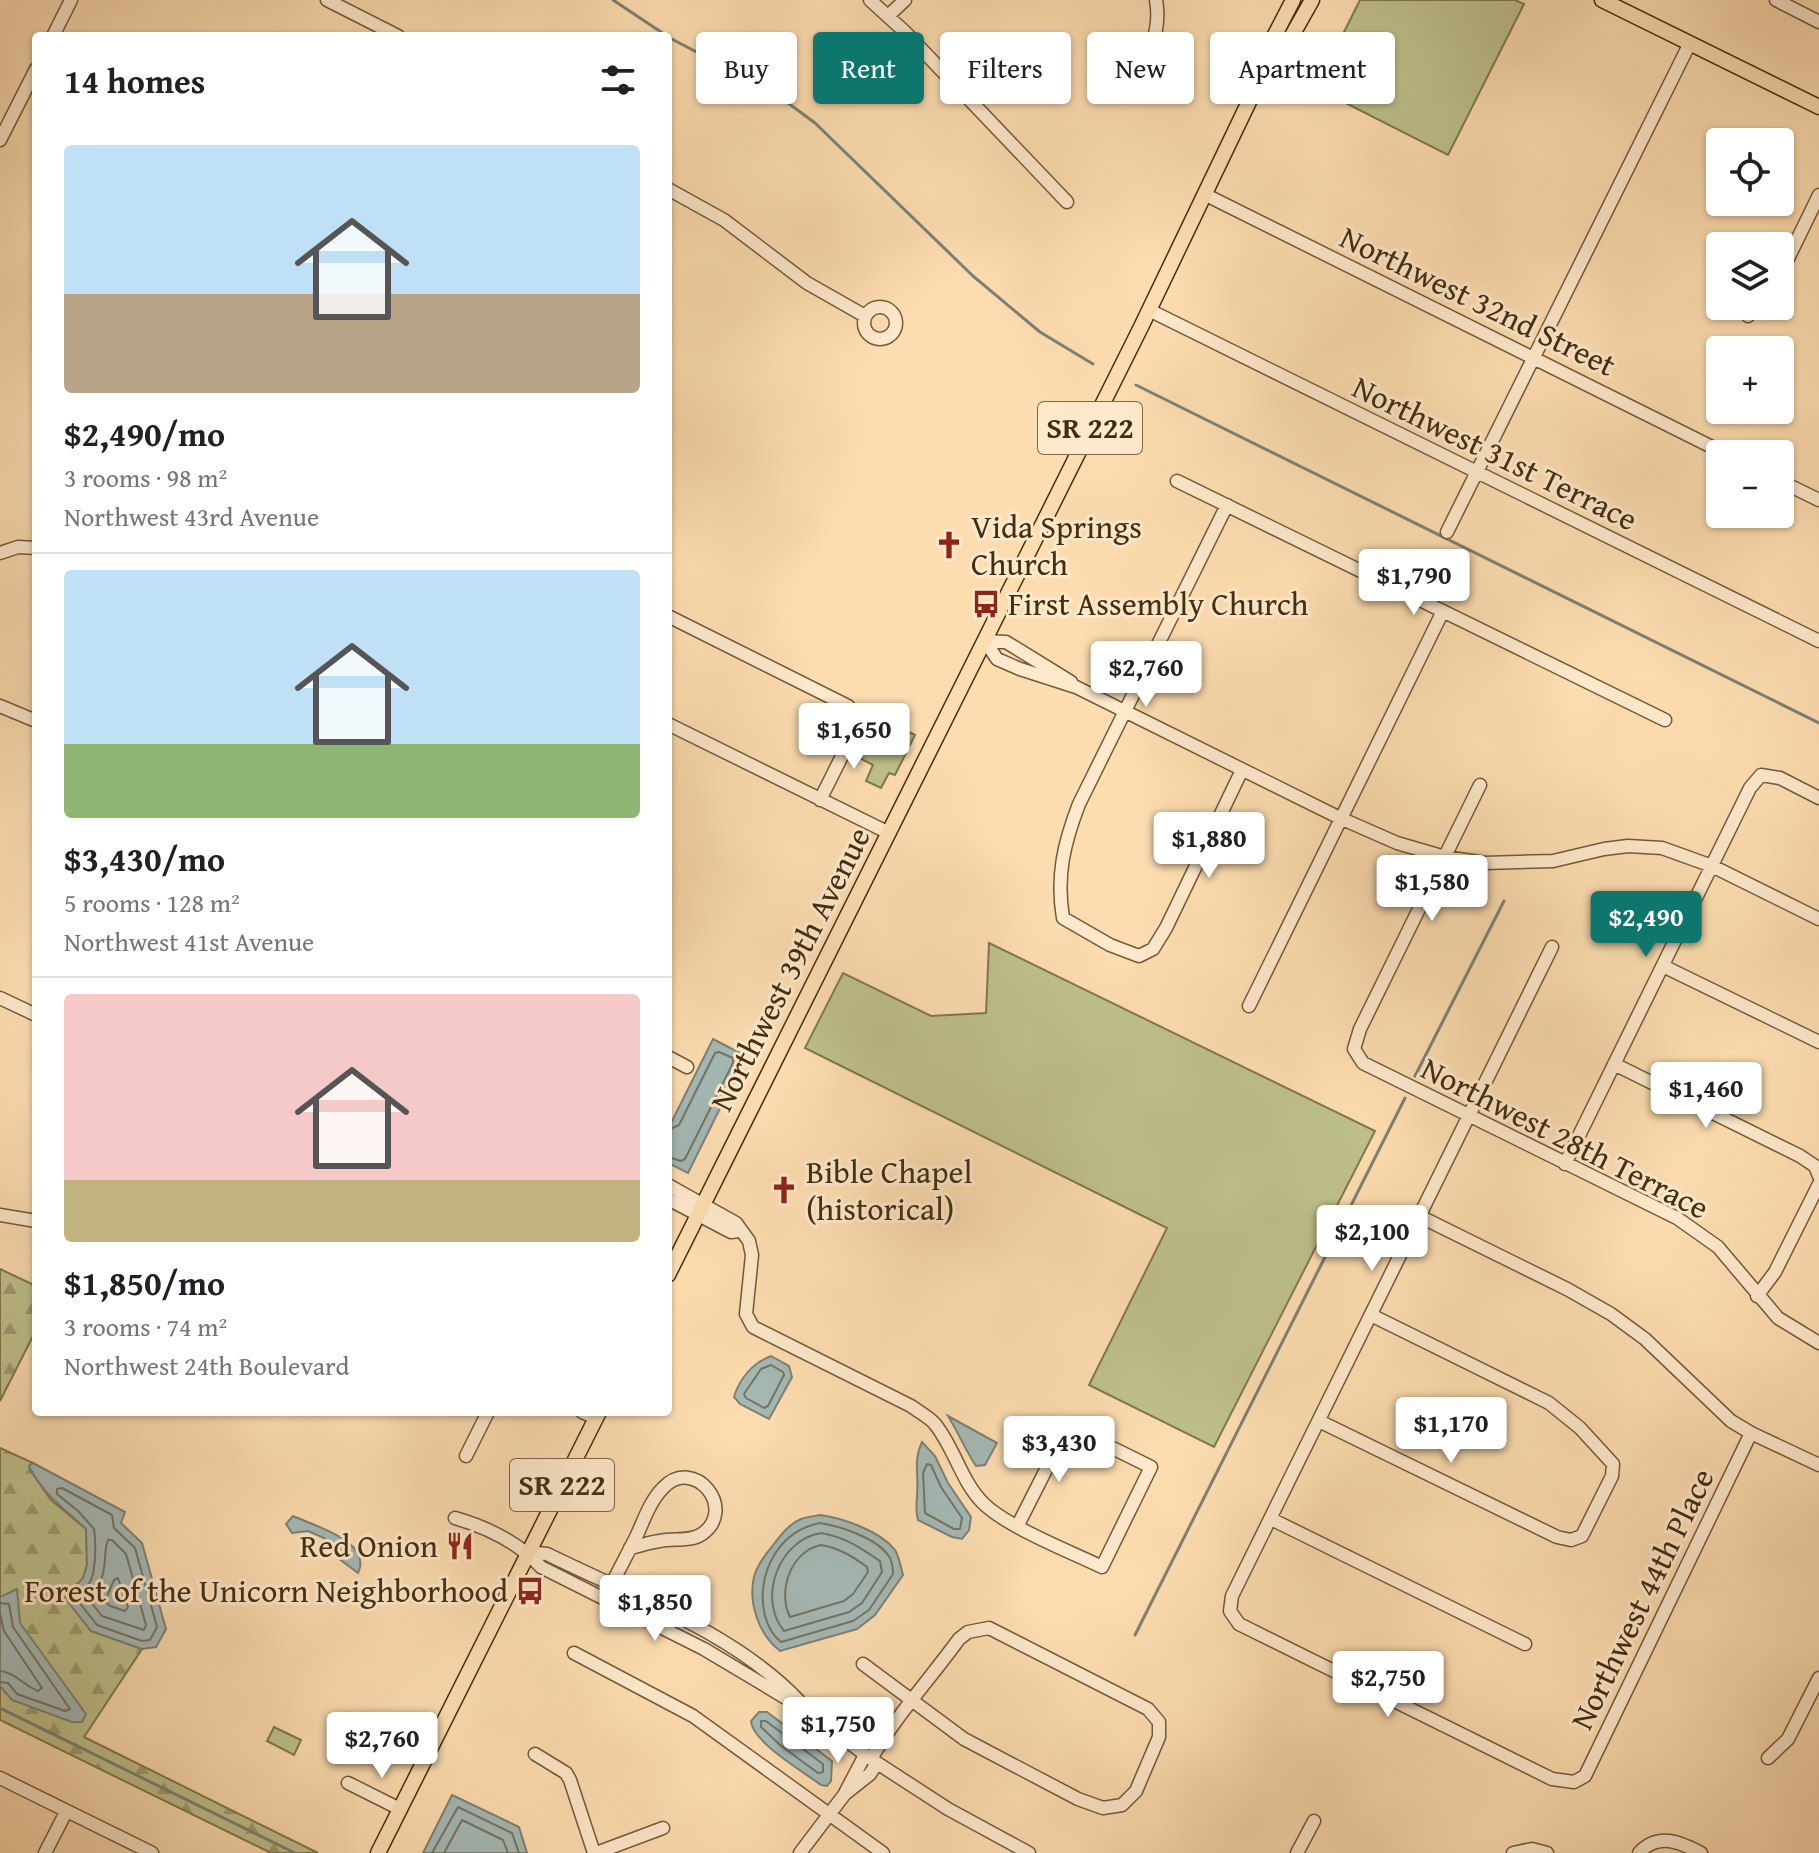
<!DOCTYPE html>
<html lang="en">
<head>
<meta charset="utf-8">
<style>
  :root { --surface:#fff; --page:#f2f2f2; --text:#202124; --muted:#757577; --line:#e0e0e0; --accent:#0f766e }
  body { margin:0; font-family:"Gentium Book Plus",serif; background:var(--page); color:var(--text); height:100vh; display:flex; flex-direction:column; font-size:30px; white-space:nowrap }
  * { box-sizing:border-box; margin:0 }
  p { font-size:26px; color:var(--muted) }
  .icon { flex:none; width:44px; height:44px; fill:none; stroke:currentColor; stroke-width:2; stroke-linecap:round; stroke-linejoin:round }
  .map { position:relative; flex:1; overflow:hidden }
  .details { position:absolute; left:32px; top:32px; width:640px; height:1384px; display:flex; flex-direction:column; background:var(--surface); border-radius:8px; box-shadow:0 2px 6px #0004 }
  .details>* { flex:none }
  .banner { position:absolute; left:696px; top:32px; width:760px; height:72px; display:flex; gap:16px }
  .tools { position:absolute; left:1706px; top:128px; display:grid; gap:16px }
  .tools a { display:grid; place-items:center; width:88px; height:88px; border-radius:8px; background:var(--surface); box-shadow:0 2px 6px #0004; font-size:40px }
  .price { position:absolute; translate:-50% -68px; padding:0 18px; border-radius:8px; background:#fff; color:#222; font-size:26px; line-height:52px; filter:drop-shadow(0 2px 4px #0008) }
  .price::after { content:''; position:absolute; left:50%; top:48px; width:24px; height:18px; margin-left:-12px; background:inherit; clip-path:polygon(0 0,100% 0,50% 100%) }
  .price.selected { background:var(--accent); color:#fff }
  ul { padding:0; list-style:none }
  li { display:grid; align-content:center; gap:16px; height:424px; padding:0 32px }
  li+li { border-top:2px solid var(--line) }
  li span { display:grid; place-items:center; height:248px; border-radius:8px; color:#555 }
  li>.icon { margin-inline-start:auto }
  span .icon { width:144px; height:144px; fill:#fffc; stroke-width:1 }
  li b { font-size:34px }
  h2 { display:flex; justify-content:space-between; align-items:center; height:96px; padding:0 32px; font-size:34px }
  .chip { padding:0 28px; border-radius:8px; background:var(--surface); box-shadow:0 2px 6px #0004; font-size:28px; line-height:72px }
  .chip.selected { background:var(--accent); color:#fff }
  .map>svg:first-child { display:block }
  .forest { fill:url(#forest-firs); stroke:#80784e; stroke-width:2 }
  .park { fill:#bec18c; stroke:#80784e; stroke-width:2 }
  .water { fill:#a4b9b6; stroke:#7d8174; stroke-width:2 }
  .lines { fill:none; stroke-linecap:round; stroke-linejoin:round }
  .shore { stroke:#747463; stroke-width:2 }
  .stream { stroke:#7d8174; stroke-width:3 }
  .minor-casing { stroke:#725a38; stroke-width:15 }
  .major-casing { stroke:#432e10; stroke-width:17 }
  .minor { stroke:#fee9cc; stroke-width:12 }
  .major { stroke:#fdddb0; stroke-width:14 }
  .labels { text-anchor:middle; stroke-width:6; stroke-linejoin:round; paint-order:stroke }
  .shield { fill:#fee9cc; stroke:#7b6648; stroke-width:2 }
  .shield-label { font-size:30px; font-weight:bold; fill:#432e10 }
  .street-label { font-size:32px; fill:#432e10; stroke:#fee9cc }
  .poi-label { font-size:32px; fill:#432e10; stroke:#fee9cc; text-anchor:start }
</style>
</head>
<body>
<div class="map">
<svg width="1819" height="1853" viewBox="0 0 1819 1853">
  <defs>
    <pattern id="forest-firs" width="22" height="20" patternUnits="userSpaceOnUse" patternTransform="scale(2)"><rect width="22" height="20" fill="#bec18c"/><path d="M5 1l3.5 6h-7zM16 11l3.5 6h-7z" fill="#9c9d71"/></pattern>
  </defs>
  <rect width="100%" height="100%" fill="#fdddb0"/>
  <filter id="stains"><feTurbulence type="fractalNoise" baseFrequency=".0025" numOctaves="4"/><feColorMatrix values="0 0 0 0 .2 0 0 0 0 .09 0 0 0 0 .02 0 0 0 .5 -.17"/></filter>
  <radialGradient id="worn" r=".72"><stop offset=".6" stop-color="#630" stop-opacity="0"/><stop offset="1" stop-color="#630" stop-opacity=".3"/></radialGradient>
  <path class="forest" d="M0,1269L36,1286V1330L0,1401Z
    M0,1448L33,1463L29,1466L31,1471L51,1500L86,1529L87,1565L83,1578L66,1598L91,1631L142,1649L84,1737L318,1853H271L0,1720Z"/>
  <path class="park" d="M1360,0H1515L1524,4L1448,155L1316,88Z
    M874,714L915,735L895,775L889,773L881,788L866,781L873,765L854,755Z
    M989,943L1375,1131L1214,1447L1089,1385L1167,1228L805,1048L843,973L931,1016L986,1013Z
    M274,1727L301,1740L294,1755L267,1741Z"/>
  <path class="water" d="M713,1039L746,1056L688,1173L668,1163V1129Z
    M771,1356L789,1366L792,1377L769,1419L740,1404L734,1397C740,1378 753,1363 771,1356Z
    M948,1416L997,1443L985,1465L976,1466C966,1451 958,1432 948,1416Z
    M922,1442L935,1456L948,1483L971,1517L969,1530L962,1539L952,1537L918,1520C915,1509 917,1504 917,1494C919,1475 913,1460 922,1442Z
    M33,1463L125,1512L121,1523L142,1543L166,1629L156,1647L142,1649L91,1631L65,1598L83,1578L87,1565L86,1529C63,1507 43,1495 29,1466Z
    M820,1515C843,1518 880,1531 895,1550C899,1556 901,1568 903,1575L875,1615L857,1629L780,1651C759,1635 748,1603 754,1577C757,1565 766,1554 774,1544C782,1534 789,1524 801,1519C807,1517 814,1516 820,1515Z
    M293,1516C315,1526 373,1542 358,1573L338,1558L324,1538L308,1531L292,1533L286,1524Z
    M17,1589L20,1623L86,1714L82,1722H72L12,1700L0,1686V1597Z
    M759,1712H767L832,1761L831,1781L827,1786L821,1785C804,1772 752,1742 751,1721Z
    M452,1795L519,1827L527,1853H423Z"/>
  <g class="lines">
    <path class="shore" d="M668,1130L679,1125L715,1053L719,1052L733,1058V1063L685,1159L681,1161L668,1157
      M771,1365L783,1372L784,1375L768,1406L764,1408L746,1398L744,1394L761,1369Z
      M927,1464L931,1465L941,1487L962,1518L960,1529H954L925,1513L923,1473Z
      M62,1488L112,1515L114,1528L135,1548L157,1627L150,1640L142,1641L97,1625L78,1601C80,1593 87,1588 91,1580C96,1567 96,1542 94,1529L78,1511L57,1494V1489Z
      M820,1523C840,1526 876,1538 888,1555C892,1560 893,1569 893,1574L869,1610L853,1621L781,1642C772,1635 768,1627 765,1616C755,1575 778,1531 820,1523Z
      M821,1533C845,1537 861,1548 880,1561L882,1572L862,1603L849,1612L784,1631C757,1598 779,1540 821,1533Z
      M108,1540H112L126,1554L146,1625L144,1630L102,1616L90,1601C95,1590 103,1581 104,1568C106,1557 104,1550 108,1540Z
      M821,1545C839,1548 852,1556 867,1567L868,1572L853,1594L844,1601L790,1617C777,1591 791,1551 821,1545Z
      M118,1578L128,1607L125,1611L110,1606L105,1601L114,1580Z
      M0,1603L9,1604L13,1627L70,1709L65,1711L17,1694L8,1683L0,1682
      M0,1614L4,1631L42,1688L38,1691C24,1686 15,1672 0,1671
      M761,1721H766L823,1764V1772L818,1773L780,1745L761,1727Z
      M432,1853L458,1807L512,1833L519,1853
      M444,1853L462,1820L503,1840L508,1853"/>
    <path class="stream" d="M613,0L667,36
      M668,37L708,58L753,77L815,123L973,276L1040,332L1093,364
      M1136,385L1819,723
      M1415,1076L1504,901
      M1135,1635L1405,1098
      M0,1708L295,1853"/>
    <defs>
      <path id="minor" d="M327,0L398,36
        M870,0L904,31L1067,202
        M1776,0L1819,22
        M888,16L905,0
        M53,36L71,0
        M1130,87C1147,60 1162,33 1156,0
        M0,140L36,69
        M668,189L724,220L807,283L865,316
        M1206,195L1726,454
        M1780,275L1819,195
        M864 323a16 16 0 1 1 32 0a16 16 0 1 1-32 0Z
        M1149,310L1819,641
        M1748,316L1757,306
        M1177,481L1665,720
        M1780,481L1819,500
        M1227,505L1079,804C1064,843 1056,876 1063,918L1110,945L1139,956L1153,949L1166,928L1242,770
        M1447,532L1690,43
        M0,553L18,547L36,548
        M668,616L848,706L856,715L857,726L820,800
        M985,641L997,659L1020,669L1076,687L1340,818L1397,843L1445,857L1485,863L1553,861L1604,849L1628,846L1662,848L1712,866L1819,919
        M985,641L1006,642L1071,682
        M0,706L36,721
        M668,724L889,833
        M1480,785L1360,1029L1354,1049L1363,1063L1677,1218L1718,1247L1778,1318L1819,1343
        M1552,947L1232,1596L1230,1611L1239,1624L1552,1779L1574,1782L1585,1776L1751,1433
        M1663,966L1819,1042
        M0,998L36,1015
        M1249,1006L1443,611
        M668,1057L687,1067
        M1614,1064L1800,1156L1815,1166L1819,1176
        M1565,1164L1750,788L1761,775L1780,778L1819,798
        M668,1185L736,1223L749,1241L752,1255L746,1314L753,1327L911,1406C919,1412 929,1417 935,1424C955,1449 961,1481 983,1503C1007,1527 1069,1551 1102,1567L1151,1467L1068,1426L1018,1525
        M668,1199L731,1232L740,1231
        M0,1215L36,1221
        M1419,1216L1567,1289L1611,1314L1645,1339L1731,1421L1751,1433L1819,1465
        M1757,1296L1775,1272L1819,1184
        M582,1412L596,1418
        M1319,1421L1557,1537L1571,1540L1582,1536L1612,1476L1613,1464L1580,1428L1549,1403L1371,1315
        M466,1456L488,1412
        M455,1518C486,1527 519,1543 541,1567L704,1649L806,1710L871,1759L948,1809L1029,1853
        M1271,1519L1525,1644
        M527,1552L547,1554C630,1595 735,1633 799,1701
        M608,1592C617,1573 627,1555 636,1537C644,1520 650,1501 663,1488C694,1455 738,1509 702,1534C690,1542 674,1538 660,1541C650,1542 640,1546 630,1548
        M574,1653L693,1716L883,1853
        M863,1664L964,1739L1078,1799L1103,1808L1122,1805L1136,1791L1159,1737V1722L1148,1709L989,1628L968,1632L959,1639C930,1679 895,1717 871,1759
        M535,1754L566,1773L570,1780L594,1853
        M1768,1758L1788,1739L1819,1678
        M0,1778L152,1853
        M348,1783L400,1809
        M846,1793L870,1774L877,1763
        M45,1853L66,1812
        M596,1853L663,1828
        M800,1853L844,1795L865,1755
        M1297,1853L1314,1821
        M1513,1853L1532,1849L1547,1853
        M1639,1853C1658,1832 1680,1842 1701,1853"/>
      <path id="major" d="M1602,0L1819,107
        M1260,82L1276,64L1312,0
        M668,1275L1141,327L1257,85L1263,58L1293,0
        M378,1853L599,1412"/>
    </defs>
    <use href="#minor" class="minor-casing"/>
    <use href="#major" class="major-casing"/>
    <use href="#minor" class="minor"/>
    <use href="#major" class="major"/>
  </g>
  <defs>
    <symbol id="church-bare" viewBox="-9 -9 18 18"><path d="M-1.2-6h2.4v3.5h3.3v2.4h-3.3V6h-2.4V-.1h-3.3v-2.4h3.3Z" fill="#8f2418" stroke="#fee9cc" stroke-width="2.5" paint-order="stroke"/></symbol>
    <symbol id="bus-bare" viewBox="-9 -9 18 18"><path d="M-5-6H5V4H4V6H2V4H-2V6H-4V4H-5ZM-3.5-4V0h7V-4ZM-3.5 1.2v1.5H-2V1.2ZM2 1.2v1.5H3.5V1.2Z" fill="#8f2418" stroke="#fee9cc" stroke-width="2.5" paint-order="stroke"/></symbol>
    <symbol id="restaurant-bare" viewBox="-9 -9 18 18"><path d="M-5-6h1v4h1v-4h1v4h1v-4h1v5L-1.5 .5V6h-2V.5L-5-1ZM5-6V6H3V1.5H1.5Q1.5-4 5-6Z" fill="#8f2418" stroke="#fee9cc" stroke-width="2.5" paint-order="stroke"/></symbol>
  </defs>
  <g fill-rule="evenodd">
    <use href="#church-bare" x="929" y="525" width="40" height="40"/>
    <use href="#bus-bare" x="966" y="584" width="40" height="40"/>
    <use href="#church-bare" x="764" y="1170" width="40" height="40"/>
    <use href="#restaurant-bare" x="440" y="1526" width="40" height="40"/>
    <use href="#bus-bare" x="510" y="1571" width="40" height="40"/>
  </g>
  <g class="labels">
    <g class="shield">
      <rect x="1038" y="402" width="104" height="52" rx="6"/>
      <rect x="510" y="1459" width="104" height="52" rx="6"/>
    </g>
    <g class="shield-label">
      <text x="1090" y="438">SR 222</text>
      <text x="562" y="1495">SR 222</text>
    </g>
    <g class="street-label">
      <text transform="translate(1478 301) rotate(26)" y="11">Northwest 32nd Street</text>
      <text transform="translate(1495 453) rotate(26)" y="11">Northwest 31st Terrace</text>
      <text transform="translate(790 969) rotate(-63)" y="11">Northwest 39th Avenue</text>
      <text transform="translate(1565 1138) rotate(27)" y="11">Northwest 28th Terrace</text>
      <text transform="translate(1642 1599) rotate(-64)" y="11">Northwest 44th Place</text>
    </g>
    <g class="poi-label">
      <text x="971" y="538">Vida Springs<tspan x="971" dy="37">Church</tspan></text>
      <text x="1008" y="615">First Assembly Church</text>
      <text x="806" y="1183">Bible Chapel<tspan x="806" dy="37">(historical)</tspan></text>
      <text x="438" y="1557" text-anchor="end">Red Onion</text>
      <text x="508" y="1602" text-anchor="end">Forest of the Unicorn Neighborhood</text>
    </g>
  </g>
  <rect width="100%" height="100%" filter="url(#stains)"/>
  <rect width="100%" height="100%" fill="url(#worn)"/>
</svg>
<div class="tools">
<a><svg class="icon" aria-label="locate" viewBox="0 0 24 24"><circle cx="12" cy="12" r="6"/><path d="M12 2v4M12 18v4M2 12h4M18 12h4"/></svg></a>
<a><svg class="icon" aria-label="layers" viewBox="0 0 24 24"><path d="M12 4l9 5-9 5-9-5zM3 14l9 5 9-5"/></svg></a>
<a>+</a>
<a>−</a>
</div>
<b class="price" style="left:1414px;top:617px">$1,790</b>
<b class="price" style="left:1146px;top:709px">$2,760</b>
<b class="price" style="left:854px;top:771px">$1,650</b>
<b class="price" style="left:1209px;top:880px">$1,880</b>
<b class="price" style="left:1432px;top:923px">$1,580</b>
<b class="price selected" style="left:1646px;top:959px">$2,490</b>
<b class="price" style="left:1706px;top:1130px">$1,460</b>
<b class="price" style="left:1372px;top:1273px">$2,100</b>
<b class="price" style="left:1451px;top:1465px">$1,170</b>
<b class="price" style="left:1059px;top:1484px">$3,430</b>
<b class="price" style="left:655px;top:1643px">$1,850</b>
<b class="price" style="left:1388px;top:1719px">$2,750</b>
<b class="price" style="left:838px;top:1765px">$1,750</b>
<b class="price" style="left:382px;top:1780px">$2,760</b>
<div class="banner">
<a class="chip">Buy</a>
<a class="chip selected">Rent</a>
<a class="chip">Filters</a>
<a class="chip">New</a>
<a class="chip">Apartment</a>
</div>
<section class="details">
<h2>14 homes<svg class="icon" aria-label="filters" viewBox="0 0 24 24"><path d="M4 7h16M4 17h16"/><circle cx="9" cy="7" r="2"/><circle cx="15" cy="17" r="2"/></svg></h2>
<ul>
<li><span style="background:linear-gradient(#bfe0f5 60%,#b9a48a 0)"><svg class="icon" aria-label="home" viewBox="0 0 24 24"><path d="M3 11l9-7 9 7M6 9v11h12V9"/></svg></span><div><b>$2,490/mo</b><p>3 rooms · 98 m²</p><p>Northwest 43rd Avenue</p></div></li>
<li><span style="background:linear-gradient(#bfe0f5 70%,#8fb573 0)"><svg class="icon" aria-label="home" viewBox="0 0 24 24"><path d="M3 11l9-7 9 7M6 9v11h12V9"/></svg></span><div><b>$3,430/mo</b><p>5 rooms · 128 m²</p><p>Northwest 41st Avenue</p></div></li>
<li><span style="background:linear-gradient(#f6c9c9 75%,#c2b280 0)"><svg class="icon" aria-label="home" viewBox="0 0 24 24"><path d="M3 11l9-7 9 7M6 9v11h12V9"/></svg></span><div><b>$1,850/mo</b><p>3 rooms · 74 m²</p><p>Northwest 24th Boulevard</p></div></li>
</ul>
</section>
</div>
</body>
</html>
